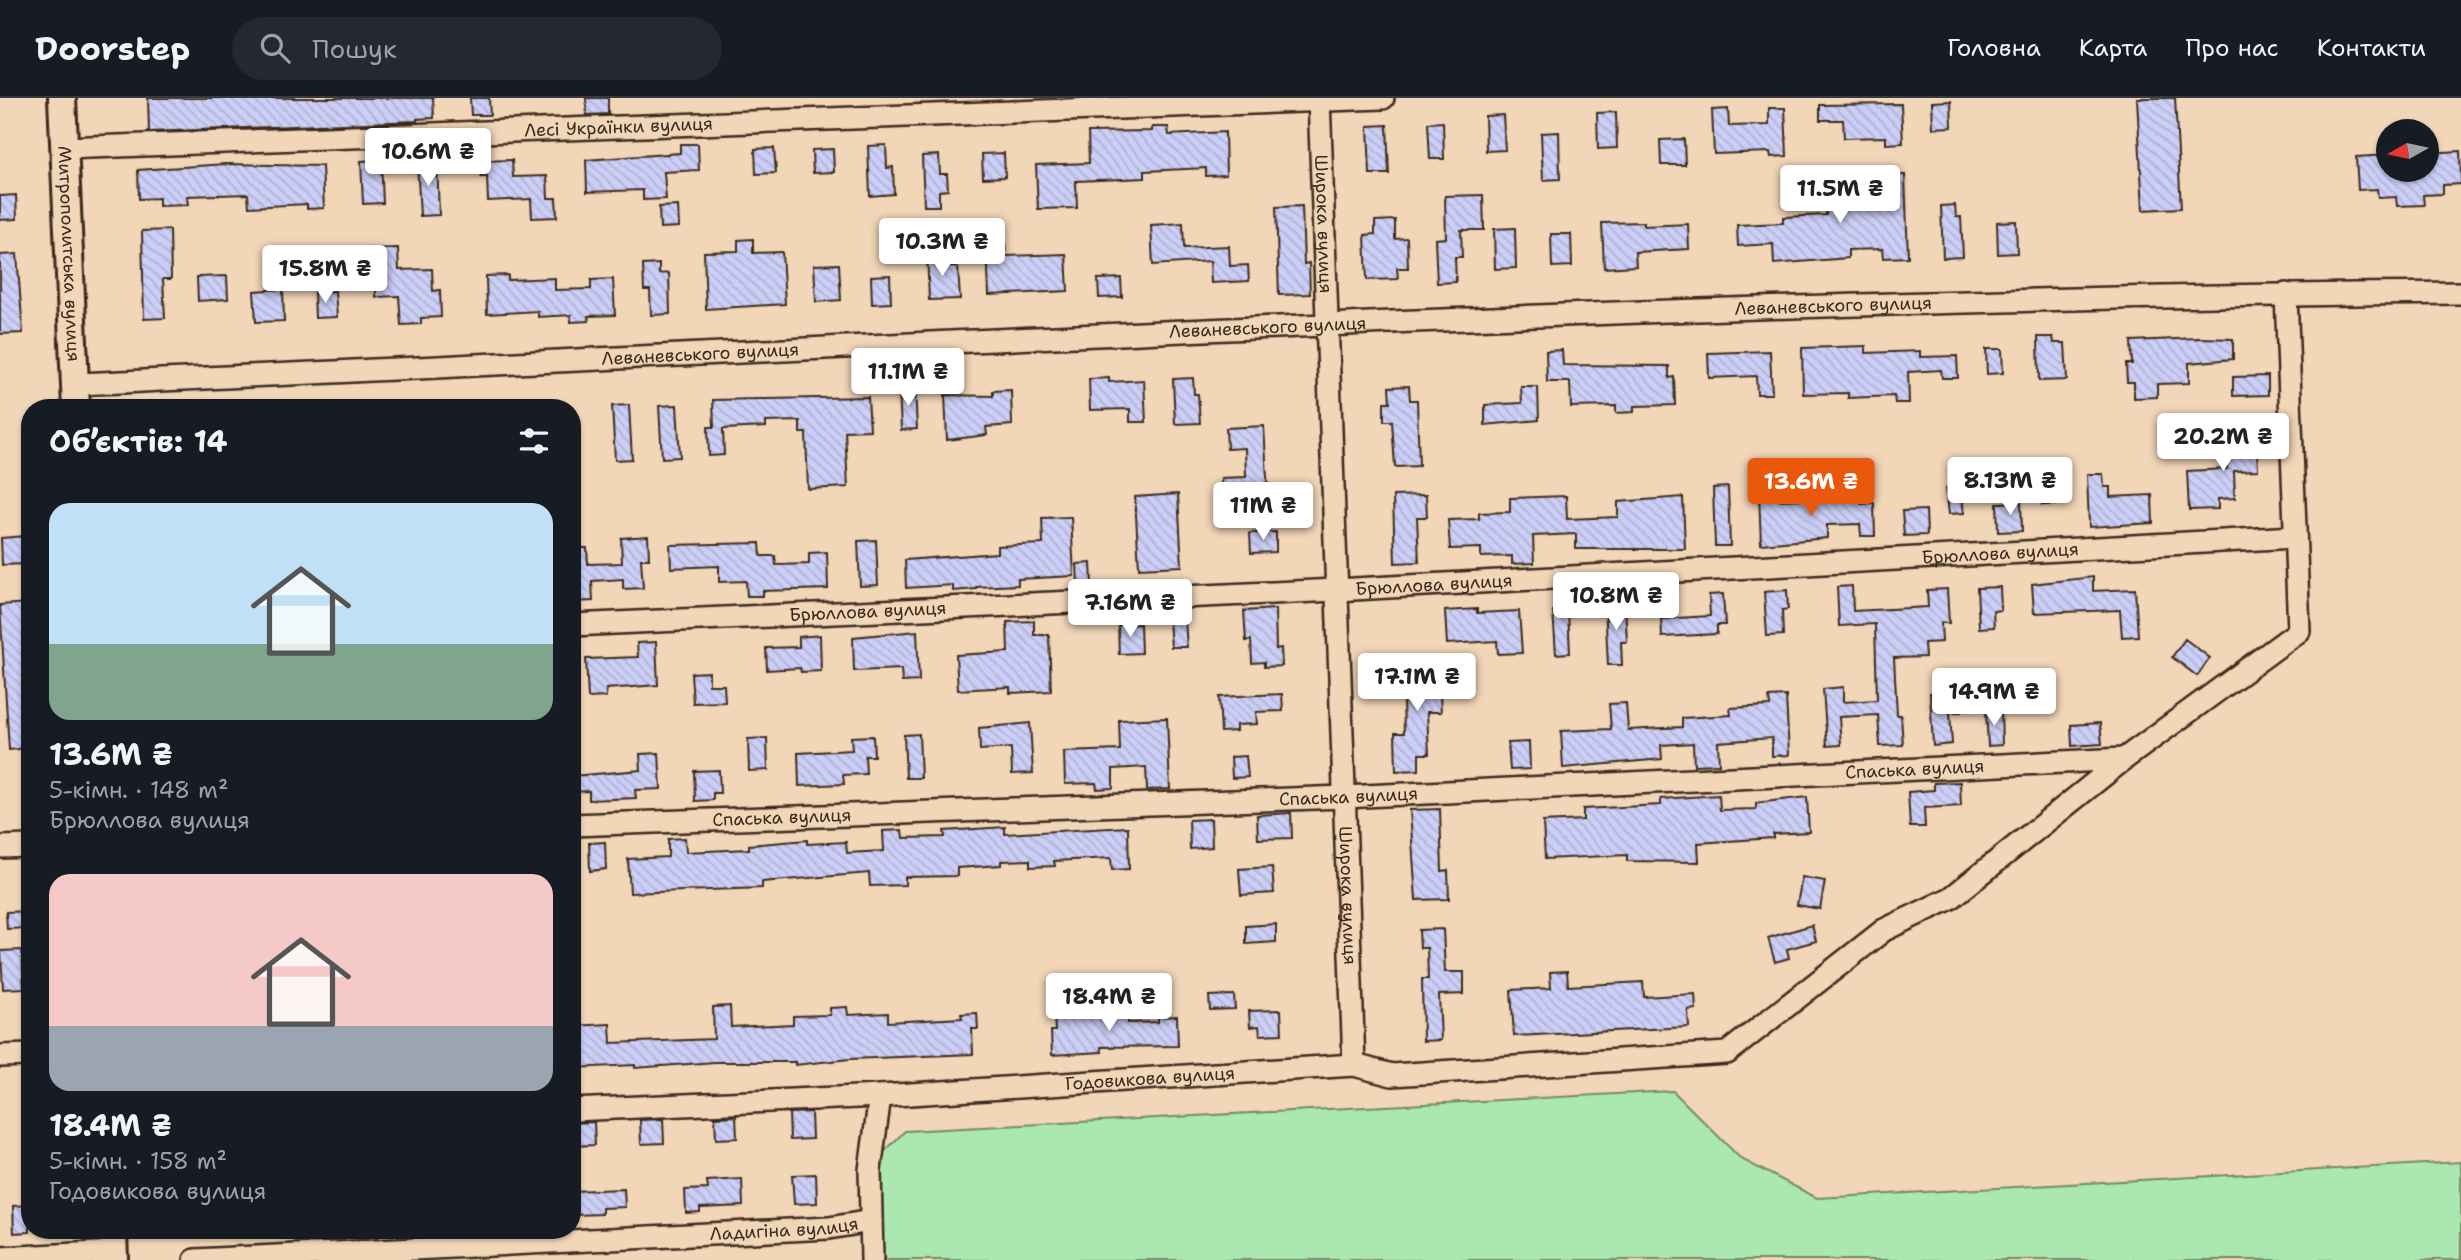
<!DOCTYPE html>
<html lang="uk">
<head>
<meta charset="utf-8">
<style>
  :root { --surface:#171b24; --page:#242831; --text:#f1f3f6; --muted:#9ea1a6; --line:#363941; --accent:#ea580c }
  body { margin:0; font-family:"Shantell Sans",sans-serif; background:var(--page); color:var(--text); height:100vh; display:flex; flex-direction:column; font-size:26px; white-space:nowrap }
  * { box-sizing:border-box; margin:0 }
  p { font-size:23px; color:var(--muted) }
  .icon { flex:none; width:38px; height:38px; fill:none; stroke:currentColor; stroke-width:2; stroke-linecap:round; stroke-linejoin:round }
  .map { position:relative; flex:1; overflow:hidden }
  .sheet { position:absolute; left:21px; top:301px; width:560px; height:840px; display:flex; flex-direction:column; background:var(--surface); border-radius:28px; box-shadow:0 2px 5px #0004 }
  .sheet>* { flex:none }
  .needle { width:46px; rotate:261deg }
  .tools { position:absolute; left:2376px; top:21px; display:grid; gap:14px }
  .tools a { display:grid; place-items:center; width:63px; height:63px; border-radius:50%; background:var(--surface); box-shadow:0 2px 5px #0004; font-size:35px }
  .price { position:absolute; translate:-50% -60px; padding:0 16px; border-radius:7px; background:#fff; color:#222; font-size:23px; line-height:46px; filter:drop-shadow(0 2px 4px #0008) }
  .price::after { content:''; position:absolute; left:50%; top:42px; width:21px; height:16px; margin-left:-10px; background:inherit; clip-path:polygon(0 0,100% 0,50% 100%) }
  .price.current { background:var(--accent); color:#fff }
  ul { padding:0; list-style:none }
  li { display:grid; align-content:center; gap:14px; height:371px; padding:0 28px }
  li span { display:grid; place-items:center; height:217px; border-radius:21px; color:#555 }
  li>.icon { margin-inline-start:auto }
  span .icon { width:126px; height:126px; fill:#fffc; stroke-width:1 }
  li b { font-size:30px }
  h2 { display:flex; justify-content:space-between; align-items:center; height:84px; padding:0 28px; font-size:30px }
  header { display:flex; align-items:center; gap:42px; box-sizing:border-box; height:98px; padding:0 35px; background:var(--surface); border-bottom:2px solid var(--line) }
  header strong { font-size:33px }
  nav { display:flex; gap:38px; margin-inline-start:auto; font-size:24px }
  .search { width:490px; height:63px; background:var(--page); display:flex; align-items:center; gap:18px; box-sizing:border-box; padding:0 24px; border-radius:38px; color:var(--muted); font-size:26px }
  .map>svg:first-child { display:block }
  .green { fill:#aae8af; stroke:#728966; stroke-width:2 }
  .building { fill:url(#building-back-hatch); stroke:#3b2a1e; stroke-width:2 }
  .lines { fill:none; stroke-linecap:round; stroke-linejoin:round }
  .minor-casing { stroke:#3b2a1e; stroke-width:26 }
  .major-casing { stroke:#3b2a1e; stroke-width:32 }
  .minor { stroke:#f2d6b8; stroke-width:21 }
  .major { stroke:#f2d6b8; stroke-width:26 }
  .labels { text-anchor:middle; stroke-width:5; stroke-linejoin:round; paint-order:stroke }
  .street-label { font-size:18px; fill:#3b2a1e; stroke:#f2d6b8 }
</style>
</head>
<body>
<header>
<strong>Doorstep</strong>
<div class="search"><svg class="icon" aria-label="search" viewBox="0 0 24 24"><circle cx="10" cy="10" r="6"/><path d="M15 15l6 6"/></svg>Пошук</div>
<nav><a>Головна</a><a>Карта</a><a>Про нас</a><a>Контакти</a></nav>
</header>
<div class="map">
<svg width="2461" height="1162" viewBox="0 0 2461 1162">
  <defs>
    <pattern id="building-back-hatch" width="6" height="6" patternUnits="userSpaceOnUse" patternTransform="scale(1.75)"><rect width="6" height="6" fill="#cbcef6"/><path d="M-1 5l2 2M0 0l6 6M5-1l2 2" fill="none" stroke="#afb1d2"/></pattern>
  </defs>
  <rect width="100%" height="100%" fill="#f2d6b8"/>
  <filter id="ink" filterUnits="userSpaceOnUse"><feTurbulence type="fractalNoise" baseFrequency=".0143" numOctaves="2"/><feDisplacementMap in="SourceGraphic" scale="14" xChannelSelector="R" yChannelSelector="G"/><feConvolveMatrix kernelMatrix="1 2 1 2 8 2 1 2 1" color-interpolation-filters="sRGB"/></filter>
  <g filter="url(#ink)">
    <path class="green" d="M1673,993L1741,1061L1817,1100L2461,1064V1162H883L881,1072L883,1055L905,1033Z"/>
    <path class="building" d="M148,0H433L434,20L417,21V23L149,34Z
      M470,0H489L490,17H471Z
      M586,0H608V16L587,17Z
      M2137,0H2175L2181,110L2143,112Z
      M1951,3L1952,29L1933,30L1932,4Z
      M1901,6L1903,45L1886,46V39L1844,40L1843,22H1820V7Z
      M1769,10H1785L1787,58L1771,59L1770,54L1714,56L1712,12L1728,11L1729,28L1769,27Z
      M1616,14L1617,50L1598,51L1597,15Z
      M1503,17L1505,52L1486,53L1485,18Z
      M1443,24L1444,61H1430L1428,25Z
      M1387,27L1389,76H1370L1368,28Z
      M1152,29H1168L1169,37L1225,34L1226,77L1206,78V70L1145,73V80L1076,83L1077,110L1038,111L1036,67L1089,65L1088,34L1152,33Z
      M1559,34L1560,81L1543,82L1541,35Z
      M1684,41L1685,67H1661L1660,42Z
      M680,46H698L699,72L664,74L666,101L643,102V92L587,94L586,62L680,55Z
      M886,47L887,70L893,69L894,96L870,98L868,48Z
      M774,50L776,75L756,76L755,51Z
      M833,51L834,74L813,75L812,52Z
      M2460,53L2461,86L2443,87V96L2423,97L2424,107L2397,108L2396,99L2378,100L2377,91L2358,92L2356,59L2389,57V72H2427V55Z
      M1004,55L1005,79L983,80L982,56Z
      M939,57L940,76H947L948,92L939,93V108H924L922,58Z
      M381,62L383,105L363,106L361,63Z
      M437,62L439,117L420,118L417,63Z
      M512,62L513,79L547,78L548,100H556L557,119L532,120L531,101L488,103L487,79H481L480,63Z
      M226,66L322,68L324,110L307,111V106L249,109L248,96L187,98L188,107L159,108V100L139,101L138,72Z
      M1905,77L1908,159L1883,160L1882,151L1848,152V160L1774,166L1773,146L1738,148L1737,127L1783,125V119L1826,117L1824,86L1882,84V78Z
      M16,97L17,121L0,122V98Z
      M1483,97L1484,132H1461L1462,159H1455L1456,184L1437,185L1435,141L1446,140L1445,98Z
      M1955,107L1956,119H1961L1963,159L1943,160L1941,108Z
      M678,108L679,129L660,130L659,109Z
      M1302,108L1304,166L1309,165L1310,196L1279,197L1276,109Z
      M1395,122V141L1407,140L1408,170H1397L1398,181L1367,182L1365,137L1375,136V123Z
      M2016,123L2017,155L1998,156L1997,124Z
      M1644,124V128L1688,126L1689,151L1635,154L1636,168L1604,170L1602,125Z
      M1183,125L1184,150L1229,148L1230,168L1248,167L1249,183L1211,185L1210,163L1153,167L1151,127Z
      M1515,130L1516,170L1495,171L1494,131Z
      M170,132L171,181H163L165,220L144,221L142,133Z
      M1551,136H1571L1572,168L1552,169Z
      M753,141V155L782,154L785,206L706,211L704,154L738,153V142Z
      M1005,145L1006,158L1066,156L1068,193L989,197L987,146Z
      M398,150L399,172L432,171L433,193L440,192L441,219L421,220V226L401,227L399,198L376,199V186H366L364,151Z
      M945,154L946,169H958L960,201L929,202L927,155Z
      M17,156L23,235L0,236V157Z
      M659,166V176L669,175L670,216L651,217L650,192H644L643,167Z
      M839,166L841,202L816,204L814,167Z
      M508,177V182L555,180V192L591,191V182L613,181L615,217L588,218L589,223L571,224V217L538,219V213L487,216L486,178Z
      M890,177L891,205L872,206L871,178Z
      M227,178L228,201L198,203L197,179Z
      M1121,180L1122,199L1099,200L1098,181Z
      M283,191L284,223L256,224L254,193Z
      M335,193L337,219L315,220L314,194Z
      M2038,239H2053L2054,245H2065L2067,282L2039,283Z
      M2199,240L2233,241V261L2189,265V285L2157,286V299L2134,300V284H2127L2126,266H2132L2131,243Z
      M1866,248V255L1920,253V259L1957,258L1958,280H1942L1941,272L1908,274L1909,305H1895L1894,298L1848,300V295L1803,296L1802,250Z
      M1986,251H2002L2003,275L1987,276Z
      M1562,252L1563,267L1669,268V280L1674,279L1675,307L1634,308V314L1616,315V308L1571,309L1570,284H1547L1546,253Z
      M1770,253L1772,296H1757L1756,278L1709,280L1708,255Z
      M2268,278V297L2233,298V279Z
      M1109,280V284L1144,282L1146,324H1130V311L1090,312L1089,281Z
      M1193,280L1194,296H1198L1200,325L1175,326L1173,281Z
      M1409,288L1410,302H1417L1419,368L1395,369L1392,323H1384V304H1390L1389,289Z
      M915,289L917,331L901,332L899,290Z
      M1521,289H1538L1539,322L1485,327V307L1522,305Z
      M1011,292L1012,327L986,329L987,337L947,342L945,297L993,298V293Z
      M868,299L870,332L845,333L848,389L808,391L806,335H800V323L766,324V329L723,331L724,357L709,358L708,329H714L713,302Z
      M629,307L632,361L615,362L612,308Z
      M677,307L680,359L662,360L659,308Z
      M1264,328L1268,396L1222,398L1221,380L1246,379L1245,350L1227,351L1226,330Z
      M2256,333L2258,372L2234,373L2235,400L2218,401V411L2189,412L2187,373L2227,371L2226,334Z
      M2087,376H2103L2104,389H2110V399L2152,397L2153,425L2089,429Z
      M2041,379H2056L2057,407H2042Z
      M1728,389L1730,448H1715L1713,390Z
      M1961,389L1964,415L1949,416L1946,390Z
      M1778,395V402L1860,399L1861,406L1874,405L1875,438H1861L1860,426L1827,427V440L1761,446L1759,396Z
      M1178,396L1182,468L1139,470L1135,399Z
      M1426,397L1427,419H1417L1419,464L1395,465L1393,398Z
      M1566,398L1567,421L1618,419V404L1683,399L1685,451H1576V436L1533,438L1534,465L1512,466V458L1481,459V450L1450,451L1448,422L1479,421V415L1510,414V400Z
      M2021,404L2022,433L1998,434L1997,405Z
      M1926,412L1927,437L1904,438L1902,413Z
      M1071,419L1074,478L1018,481V487L976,489V491L953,493V487L906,490L905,462L997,455V448L1043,446L1042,420Z
      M1276,434V454L1251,455L1250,435Z
      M25,438L26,466L2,467L1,440Z
      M648,438L649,461H641L643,490L623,491V481L592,483L593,503L574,504L572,450H587L588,466L622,465L621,440Z
      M876,442L878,487L860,488L858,443Z
      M760,445L761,458H775L776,467L809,466V455L827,454L828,491L763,493V498H747L746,483L719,484V468L671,470L670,447Z
      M1091,465L1092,485L1078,486L1077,466Z
      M2093,479V493L2135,491L2138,538L2122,539L2120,512L2034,515L2032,486Z
      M1852,488L1853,513L1928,509L1927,492L1947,491L1949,525H1941L1942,544L1924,545L1925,559L1894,560L1897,617H1901L1903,647L1880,648L1878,617L1839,619L1841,647L1827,648L1823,591L1843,589V604L1877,602L1875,526L1839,528L1837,489Z
      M2000,489L2001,512L1993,513L1994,529L1979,530L1977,490Z
      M1787,492L1788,511L1782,512L1783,537L1767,538L1764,494Z
      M1723,496L1725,527H1717V536L1662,539L1661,521L1710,518L1709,497Z
      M30,505V650L9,652L0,507Z
      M1625,505L1627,544H1621L1622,567H1608L1605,506Z
      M1275,511L1276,551L1281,550L1282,568L1264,569V564L1252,565L1251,542L1246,543L1244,513Z
      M1477,511V515L1519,513L1522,555L1498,556L1497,543L1447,546L1445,513Z
      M1568,512L1570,555L1556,556L1553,513Z
      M1169,522H1185L1187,549H1171Z
      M1034,523V537H1049L1051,593L1010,595V589L958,592L956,557L1008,554L1007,524Z
      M1140,526L1141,555L1119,556L1118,527Z
      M917,533L919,583L902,584L901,571L854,573L853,539Z
      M820,537L821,573L801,574L800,570L767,572L766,550L799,549V539Z
      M2185,541L2210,560L2197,578L2172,559Z
      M656,544L658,587L606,591V599L588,600L586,561L638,559L637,545Z
      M1438,565L1441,614H1427L1429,656H1419V672L1396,673L1395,635H1404L1402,567Z
      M709,574V587H724L725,604L693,605L691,575Z
      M2052,578L2053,598L2037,599L2036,579Z
      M1959,593L1961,614H1950L1952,646L1933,648L1930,595Z
      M1282,596L1283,613L1256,614L1257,626L1236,627V633L1221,634L1219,599Z
      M1786,598L1789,657L1772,658V640L1718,644L1719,666L1694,667L1693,645L1661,647L1662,661L1563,670L1561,633L1611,631L1609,606L1626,605L1628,632L1682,629V620L1731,617L1730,610L1770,608L1769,599Z
      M1986,612H2001L2002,647L1988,648Z
      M1167,620L1170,691L1147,692L1146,669L1113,671V690L1097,691L1096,685L1065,686L1064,654L1120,652L1119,622Z
      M1030,625L1033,675L1012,676L1011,650L980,652L979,630Z
      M2100,625L2102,646L2072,648L2071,627Z
      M919,636L921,680H906L904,637Z
      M873,638L874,658H865L866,676L843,677L844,686L799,688L798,655L852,652L851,639Z
      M767,640L768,672L749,673L748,641Z
      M1529,644L1530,671L1510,672L1508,645Z
      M659,655L661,691L635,692L636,700L589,702V693L572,694V678L641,672L640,656Z
      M1246,658L1248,679L1232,680L1231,659Z
      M719,672L720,695H713V702L695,703L694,673Z
      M1960,684L1961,708L1924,710L1925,729H1910L1908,694L1934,692V685Z
      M1719,697L1720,712L1756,711V705L1807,699L1809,734L1773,736V740L1698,745L1699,764L1627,763V757L1545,761L1543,724L1583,722V711L1661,707V701Z
      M1440,711L1442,773L1448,772L1449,801L1416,802L1410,712Z
      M1291,715L1292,740L1258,741L1257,717Z
      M1211,721L1212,749L1190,751L1189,722Z
      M1005,729V736L1128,729L1129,771L1112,772L1111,760L1054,763L1055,768L1030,769V762L1001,763V767L957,770V778L905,779V787L870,788L869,775L762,784V790L630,795L628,761L668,759V741L685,740L686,754L749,751V747L807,742V746L846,744L847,755L884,753L883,733L902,732L903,740L945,739L944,733Z
      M605,744L606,771L590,773L589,745Z
      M1272,769L1274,795L1241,797L1239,771Z
      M1802,779L1825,783L1820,811L1797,807Z
      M30,813V830L7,831L6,814Z
      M1276,826V844L1246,846V828Z
      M1812,827L1816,843L1787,851L1789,860L1775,864L1768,840Z
      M1443,831L1445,874H1464V896L1439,897L1441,942L1423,943L1422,881H1428L1427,850H1420L1419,832Z
      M22,852L24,890L3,891L1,853Z
      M1567,873L1568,888L1643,884L1644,899L1695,896L1696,911L1688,912L1689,929L1514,938L1511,892L1551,890L1550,874Z
      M1234,897L1235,911L1210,912L1209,898Z
      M730,908L731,929L793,926V918L830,917V910L847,909L848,917L888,915V924L962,920L961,916L977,915L978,931H972L973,956L850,961L795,967V964H715L635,970V967L572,970V928L610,926L611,945L714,941L713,909Z
      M1281,912L1282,936L1260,937L1259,928L1250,929L1249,913Z
      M1090,915V918L1128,917V925L1158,924V919L1177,918L1178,948L1101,949L1102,954L1052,957L1051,933H1055L1054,916Z
      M811,1014L812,1041L790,1042L789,1015Z
      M736,1018L737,1040L716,1041L715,1019Z
      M663,1021L664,1045L641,1046L640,1022Z
      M594,1024L595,1047L572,1048V1025Z
      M816,1076L817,1105L794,1106L792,1077Z
      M742,1081L743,1108L700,1110V1114L686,1115L685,1092L708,1091L707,1083Z
      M624,1091L625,1109L602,1110V1116L574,1117L572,1093Z
      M30,1107V1134L14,1135L13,1108Z"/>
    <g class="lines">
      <defs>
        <g id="minor">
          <path id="s1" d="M1319,0L1354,967"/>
          <path id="s2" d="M64,50L1383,0"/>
          <path id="s3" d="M75,286C870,250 1665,201 2461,195"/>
          <path id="s4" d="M572,527L1336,492L2295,439"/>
          <path id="s5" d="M572,727L1344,699L2124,661"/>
          <path d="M0,749L30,748"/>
          <path d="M0,958L30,957"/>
          <path id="s6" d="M572,1012L880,998L1354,967L1392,977L1727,955L1884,832L1951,800L2124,661L2299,533L2286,196"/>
          <path d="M0,1160L114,1154"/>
          <path id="s7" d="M195,1162L829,1130L871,1123"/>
          <path d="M872,1162L870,1072L880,998"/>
        </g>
        <g id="major">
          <path id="s8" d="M62,0L76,310"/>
          <path d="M113,1132L114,1162"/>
        </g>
      </defs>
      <use href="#minor" class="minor-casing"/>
      <use href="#major" class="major-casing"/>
      <use href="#minor" class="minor"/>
      <use href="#major" class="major"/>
    </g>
  </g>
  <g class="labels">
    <g class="street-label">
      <text dy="6" stroke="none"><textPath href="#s2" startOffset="555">Лесі Українки вулиця</textPath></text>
      <text dy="6" stroke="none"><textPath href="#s1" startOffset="126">Широка вулиця</textPath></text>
      <text dy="6" stroke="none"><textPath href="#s8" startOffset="156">Митрополитська вулиця</textPath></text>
      <text dy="6" stroke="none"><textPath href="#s3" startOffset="1760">Леваневського вулиця</textPath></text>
      <text dy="6" stroke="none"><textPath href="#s3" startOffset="1194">Леваневського вулиця</textPath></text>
      <text dy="6" stroke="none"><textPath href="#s3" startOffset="626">Леваневського вулиця</textPath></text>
      <text dy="6" stroke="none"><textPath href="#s4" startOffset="1430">Брюллова вулиця</textPath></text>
      <text dy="6" stroke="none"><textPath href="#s4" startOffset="863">Брюллова вулиця</textPath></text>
      <text dy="6" stroke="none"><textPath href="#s4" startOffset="296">Брюллова вулиця</textPath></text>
      <text dy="6" stroke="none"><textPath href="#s5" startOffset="1344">Спаська вулиця</textPath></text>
      <text dy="6" stroke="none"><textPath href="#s5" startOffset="777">Спаська вулиця</textPath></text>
      <text dy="6" stroke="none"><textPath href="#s5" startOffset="210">Спаська вулиця</textPath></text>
      <text dy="6" stroke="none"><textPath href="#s1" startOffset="798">Широка вулиця</textPath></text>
      <text dy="6" stroke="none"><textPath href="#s6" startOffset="579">Годовикова вулиця</textPath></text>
      <text dy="6" stroke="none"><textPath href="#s7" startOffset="590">Ладигіна вулиця</textPath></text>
    </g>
  </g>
</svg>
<div class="tools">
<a><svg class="needle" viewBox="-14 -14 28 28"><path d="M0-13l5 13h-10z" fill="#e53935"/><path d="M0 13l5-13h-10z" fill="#9ea1a6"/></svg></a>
</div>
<b class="price" style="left:428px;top:90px">10.6M ₴</b>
<b class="price" style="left:1840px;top:127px">11.5M ₴</b>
<b class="price" style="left:942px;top:180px">10.3M ₴</b>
<b class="price" style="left:325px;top:207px">15.8M ₴</b>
<b class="price" style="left:908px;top:310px">11.1M ₴</b>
<b class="price" style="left:2223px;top:375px">20.2M ₴</b>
<b class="price" style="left:2010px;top:419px">8.13M ₴</b>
<b class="price current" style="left:1811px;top:420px">13.6M ₴</b>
<b class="price" style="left:1263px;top:444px">11M ₴</b>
<b class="price" style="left:1616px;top:534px">10.8M ₴</b>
<b class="price" style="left:1130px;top:541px">7.16M ₴</b>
<b class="price" style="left:1417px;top:615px">17.1M ₴</b>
<b class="price" style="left:1994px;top:630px">14.9M ₴</b>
<b class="price" style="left:1109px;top:935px">18.4M ₴</b>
<section class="sheet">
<h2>Об’єктів: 14<svg class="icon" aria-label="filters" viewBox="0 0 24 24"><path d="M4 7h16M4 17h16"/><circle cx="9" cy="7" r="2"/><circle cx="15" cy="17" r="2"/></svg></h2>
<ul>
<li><span style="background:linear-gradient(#bfe0f5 65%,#7fa58c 0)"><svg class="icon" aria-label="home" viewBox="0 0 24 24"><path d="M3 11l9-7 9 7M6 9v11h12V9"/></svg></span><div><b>13.6M ₴</b><p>5-кімн. · 148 m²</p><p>Брюллова вулиця</p></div></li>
<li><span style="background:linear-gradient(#f6c9c9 70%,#9aa5b1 0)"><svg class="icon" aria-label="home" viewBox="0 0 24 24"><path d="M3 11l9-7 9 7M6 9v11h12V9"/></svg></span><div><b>18.4M ₴</b><p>5-кімн. · 158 m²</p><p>Годовикова вулиця</p></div></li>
</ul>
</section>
</div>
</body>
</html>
